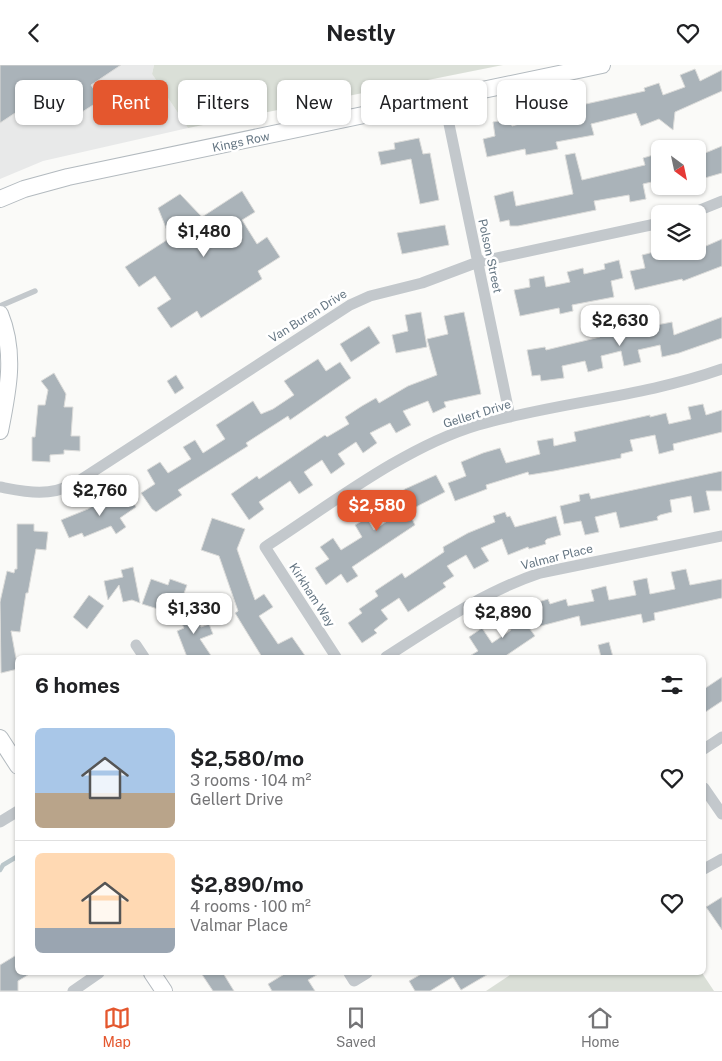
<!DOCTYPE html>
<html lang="en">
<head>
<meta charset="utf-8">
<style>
  :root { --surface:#fff; --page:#f6f6f6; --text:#202124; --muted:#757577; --line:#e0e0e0; --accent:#e4572e }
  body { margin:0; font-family:"Public Sans",sans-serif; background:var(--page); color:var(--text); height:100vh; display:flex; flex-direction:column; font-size:19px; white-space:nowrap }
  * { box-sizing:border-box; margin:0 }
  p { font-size:16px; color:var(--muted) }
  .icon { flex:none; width:28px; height:28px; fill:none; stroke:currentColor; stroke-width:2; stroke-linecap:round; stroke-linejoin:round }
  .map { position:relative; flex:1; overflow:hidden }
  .details { position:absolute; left:15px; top:590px; width:691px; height:320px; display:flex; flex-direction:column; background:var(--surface); border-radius:8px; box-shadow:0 1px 4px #0004 }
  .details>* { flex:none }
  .banner { position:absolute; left:15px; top:15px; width:692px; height:45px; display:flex; gap:10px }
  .needle { width:32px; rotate:147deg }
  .buttons { position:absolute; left:651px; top:75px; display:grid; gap:10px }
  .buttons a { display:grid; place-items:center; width:55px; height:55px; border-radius:8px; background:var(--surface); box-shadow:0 1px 4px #0004; font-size:25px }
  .price { position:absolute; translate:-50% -42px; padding:0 11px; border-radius:10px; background:#fff; color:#222; font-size:16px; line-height:32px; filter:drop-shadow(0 1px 2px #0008) }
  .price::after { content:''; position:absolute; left:50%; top:30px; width:15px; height:11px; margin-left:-8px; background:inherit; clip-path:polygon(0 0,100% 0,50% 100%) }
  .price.current { background:var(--accent); color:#fff }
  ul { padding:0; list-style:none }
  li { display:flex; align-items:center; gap:15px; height:125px; padding:0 20px }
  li+li { border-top:1px solid var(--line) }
  li span { display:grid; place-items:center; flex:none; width:140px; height:100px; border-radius:8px; color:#555 }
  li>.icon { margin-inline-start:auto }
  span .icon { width:60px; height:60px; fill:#fffc; stroke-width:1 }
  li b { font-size:21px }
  h2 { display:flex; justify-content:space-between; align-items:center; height:60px; padding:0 20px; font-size:21px }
  .pill { padding:0 18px; border-radius:8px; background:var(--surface); box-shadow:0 1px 4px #0004; font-size:18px; line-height:45px }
  .pill.current { background:var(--accent); color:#fff }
  header { display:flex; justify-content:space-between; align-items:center; height:65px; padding:0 20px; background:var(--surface); font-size:22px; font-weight:700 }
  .dock { display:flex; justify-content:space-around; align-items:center; height:70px; border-top:1px solid var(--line); background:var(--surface); font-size:14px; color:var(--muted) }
  .dock a { display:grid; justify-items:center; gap:2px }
  .dock .current { color:var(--accent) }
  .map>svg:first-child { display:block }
  .built { fill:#e8e9e9 }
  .green { fill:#dadfd7 }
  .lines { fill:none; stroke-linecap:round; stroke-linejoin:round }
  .stream { stroke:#bbc7cb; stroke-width:4.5 }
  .building { fill:#aab3b9; stroke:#dcdcda }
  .secondary-casing { stroke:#b3babf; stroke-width:18 }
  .lane { stroke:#c3c8cc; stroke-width:5.5 }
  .street { stroke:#c3c8cc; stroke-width:11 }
  .secondary { stroke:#fff; stroke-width:16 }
  .labels { text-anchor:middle; stroke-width:5; stroke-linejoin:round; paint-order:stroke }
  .street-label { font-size:12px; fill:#657683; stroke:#fff }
</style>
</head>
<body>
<header><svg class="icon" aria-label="back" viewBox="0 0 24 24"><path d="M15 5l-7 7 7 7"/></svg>Nestly<svg class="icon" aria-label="heart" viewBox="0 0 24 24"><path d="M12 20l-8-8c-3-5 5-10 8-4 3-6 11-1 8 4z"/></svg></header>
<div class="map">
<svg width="722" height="926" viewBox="0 0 722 926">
  <rect width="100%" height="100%" fill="#fafaf8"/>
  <path class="built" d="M0,0H154L152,9L188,63L43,96L0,114Z"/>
  <path class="green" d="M154,0H503L188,63L152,9Z
    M513,908H702L714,926H486Z"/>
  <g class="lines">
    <path class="stream" d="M0,805L3,800L18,791"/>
  </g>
  <path class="building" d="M0,0H121L91,20L101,35L79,49L59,19L0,58Z
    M695,4L700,16L722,5V26L675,47L673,65L659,54L641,61L636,48L591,59L594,70L556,77L558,84L526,90L525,84L487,92L483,74L495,71L493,57L511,54L512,61L550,50L552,59L574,55L572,42L645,26L644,23L659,18L663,30L685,22L680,10Z
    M419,73L423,89L430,88L439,135L420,139L411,94L381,100L378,87L395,84L394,78Z
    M722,81V108L698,115V91Z
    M575,88L582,115L645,100L643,93L660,88V115L643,119L646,134L630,137L629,130L594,136L596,145L518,161H510L509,155L500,157L494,131L513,126L516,141L573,129L565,90Z
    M242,126L255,147L242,155L257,179L267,172L280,192L258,206L262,214L201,253L197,246L171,263L157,243L171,234L155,211L139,222L125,202L170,173L158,143L180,129L202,152Z
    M445,160L449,180L402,189L397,168Z
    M698,161L706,181L722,174V201L683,216L682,214L635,225L630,206L645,203L642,190L658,186H698Z
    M619,195L623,213L611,216L614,232L572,240L573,246L560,249L559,243L520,251L514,225L530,222L529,214L544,211L546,222L570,217L567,207L583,203L584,209L605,204L604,199Z
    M421,247L427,282L396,288L392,270L408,266L405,250Z
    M464,247L481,329L444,337L446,342L433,348L428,336L403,346L411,360L396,368L390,358L370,368L377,378L363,388L356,377L338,389L345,399L331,409L322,395L304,407L313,420L299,429L290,416L259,437L264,444L249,455L231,429L257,411L259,414L325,370L327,372L349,359L345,352L362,341L376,333L379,338L408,321L437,310L427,274L448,269L444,251Z
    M604,247L610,269L672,257L674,270L722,252V273L679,288L662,292L660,280L638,285L641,297L624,301L621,286L601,291L603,303L588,307L585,296L562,301L564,313L541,316L540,310L532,311L527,285L545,282L546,285L600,272L597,248Z
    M369,261L380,278L351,297L340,279Z
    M318,294L326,306L340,297L351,313L290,355L288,351L246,378L248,381L178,425L182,430L156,447L152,444L141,428L155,419L147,405L160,397L168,408L191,394L183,382L195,375L203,388L225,374L216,360L253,336L261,349L273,344L294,330L284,316Z
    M54,308L66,329L64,342H73L71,371H80V386L64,385V389L50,390V397L32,396V372H35L38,340H45L48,325L41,316Z
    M176,310L184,323L175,329L167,316Z
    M703,339L706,350L722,345V367L673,379L674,385L659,389L655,370L630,375L633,386L621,389V393L554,406L529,410L528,407L486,420L487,424L455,436L448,418L466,411L461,397L483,388L500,383L506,398L540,389L537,376L553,373L554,381L576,376L574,367L650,350V352L666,348L669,359L691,354L688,342Z
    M722,406V426H706L710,445L694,448L691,431L670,435L672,447L660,450L657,452L658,455L620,463L616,447L595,452L599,467L585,470L581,456L564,459L560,441L580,436L579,430L589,428L591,434Z
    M436,410L445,427L408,446L415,460L352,502L358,511L347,518L341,509L326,520L315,503L329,494L320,482L333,473L341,485L362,472L355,460L367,453L374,465L393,452L385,440L405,424Z
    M127,428L136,442L120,453L126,462L116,469L111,461L84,472L82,468L69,473L61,455L88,444L111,429L115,435Z
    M505,447L507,452L510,451L515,462L556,451L561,470L547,474L545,476L546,479L529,484L528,482L508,490L502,474L481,483L489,496L474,504L466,490L447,501L454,511L443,518L446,522L408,547L399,533L381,545L388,554L374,565L377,568L362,578L348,558L362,548L359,544L378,531L375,526L402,508L405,513L444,487L443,482L468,468L495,457L493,451Z
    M212,453L245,464L237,484L247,513L255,535L264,529L273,542L259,551L278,579L292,572L306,592H262L235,548L238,546L219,491L201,485Z
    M17,459H34V466L48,467L46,485L36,484L28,528H26L20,567L11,566L18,604L1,608L0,537L7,506L14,508L15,504H17Z
    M133,502L140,538L132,535L123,537L119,520L108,535L104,516L123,512L121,505Z
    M686,504L690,520L722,514V533L654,548L655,555L643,558L641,549L581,561L579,551L537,562L529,540L548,534L550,539L566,534L568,541L594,536L591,525L606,521L609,535L636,530L633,516L647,513L650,529L675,524L671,507Z
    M151,514L168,520L170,514L187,520L178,545L160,538L158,544L142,539Z
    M89,530L104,541L87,564L73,552Z
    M194,543L201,562L209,559L213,569L200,574L212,592H187L177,566L184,563L178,550Z
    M516,545L535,571L504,592H468L478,586L469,572L482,563L492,578L511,565L504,554Z
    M609,577L613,592H601L598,580Z
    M722,612V636L704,648V624Z
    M722,832V865L706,842Z
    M18,889V908H31L18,916V926H0V900Z
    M201,908H223L234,926H213Z
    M286,908H320L308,915L315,926H272L268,919Z
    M423,908H490L461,925L453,912L430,926H415L409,916Z"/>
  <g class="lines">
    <defs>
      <path id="secondary" d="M0,134L24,124L68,112L602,0
        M0,249C16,288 8,326 0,366
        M0,673L18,701
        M152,908L164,926"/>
    </defs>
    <use href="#secondary" class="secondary-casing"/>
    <path class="lane" d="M0,241L35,226"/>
    <path class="street" d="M444,35L510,352
      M690,149L722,136
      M0,422C27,427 48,432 74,419L350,240L370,231L422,218L478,197L660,158
      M136,580L144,592
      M336,592L265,482C330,440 404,382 478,360C558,337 643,332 722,304
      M386,592C436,560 483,527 540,508L722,471
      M704,684L722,672
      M704,723L722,749
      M0,757L18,746
      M704,804L722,794
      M349,908L354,916L367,908
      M73,926L99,908"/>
    <use href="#secondary" class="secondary"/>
  </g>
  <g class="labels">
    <g class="street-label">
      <text transform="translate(241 77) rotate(-12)" y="4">Kings Row</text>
      <text transform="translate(490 191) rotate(78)" y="4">Polson Street</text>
      <text transform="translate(308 251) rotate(-32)" y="4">Van Buren Drive</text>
      <text transform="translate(477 349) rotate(-17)" y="4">Gellert Drive</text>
      <text transform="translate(557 492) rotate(-14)" y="4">Valmar Place</text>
      <text transform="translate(312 530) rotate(57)" y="4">Kirkham Way</text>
    </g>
  </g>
</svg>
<div class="buttons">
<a><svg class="needle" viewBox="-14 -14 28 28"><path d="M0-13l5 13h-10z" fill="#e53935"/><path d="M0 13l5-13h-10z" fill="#757577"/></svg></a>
<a><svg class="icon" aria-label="layers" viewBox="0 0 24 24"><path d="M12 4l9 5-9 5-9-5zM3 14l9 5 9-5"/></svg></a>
</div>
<b class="price" style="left:204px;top:193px">$1,480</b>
<b class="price" style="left:620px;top:282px">$2,630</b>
<b class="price" style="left:100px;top:452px">$2,760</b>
<b class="price current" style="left:377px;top:467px">$2,580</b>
<b class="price" style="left:194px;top:570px">$1,330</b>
<b class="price" style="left:503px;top:574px">$2,890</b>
<div class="banner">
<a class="pill">Buy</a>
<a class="pill current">Rent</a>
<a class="pill">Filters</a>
<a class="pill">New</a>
<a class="pill">Apartment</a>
<a class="pill">House</a>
</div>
<section class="details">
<h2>6 homes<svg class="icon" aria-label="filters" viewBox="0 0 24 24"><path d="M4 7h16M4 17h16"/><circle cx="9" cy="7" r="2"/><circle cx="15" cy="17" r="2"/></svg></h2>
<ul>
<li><span style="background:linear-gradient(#a9c7e8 65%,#b9a48a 0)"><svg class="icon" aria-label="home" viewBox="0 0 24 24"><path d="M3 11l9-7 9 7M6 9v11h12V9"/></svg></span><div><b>$2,580/mo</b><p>3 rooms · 104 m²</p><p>Gellert Drive</p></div><svg class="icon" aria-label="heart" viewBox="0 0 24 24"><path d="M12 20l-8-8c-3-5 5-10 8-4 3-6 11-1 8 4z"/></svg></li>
<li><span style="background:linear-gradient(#ffd9b3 75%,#9aa5b1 0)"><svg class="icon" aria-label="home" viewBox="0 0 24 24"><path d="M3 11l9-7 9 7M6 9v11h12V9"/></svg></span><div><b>$2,890/mo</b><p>4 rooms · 100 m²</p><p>Valmar Place</p></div><svg class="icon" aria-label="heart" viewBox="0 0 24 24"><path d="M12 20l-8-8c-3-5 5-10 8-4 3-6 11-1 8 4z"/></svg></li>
</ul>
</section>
</div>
<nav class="dock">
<a class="current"><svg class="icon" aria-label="map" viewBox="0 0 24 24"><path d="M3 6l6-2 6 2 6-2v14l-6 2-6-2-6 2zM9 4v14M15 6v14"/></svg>Map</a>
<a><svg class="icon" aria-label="saved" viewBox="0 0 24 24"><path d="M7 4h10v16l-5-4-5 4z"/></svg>Saved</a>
<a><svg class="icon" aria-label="home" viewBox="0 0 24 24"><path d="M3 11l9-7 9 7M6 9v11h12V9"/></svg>Home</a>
</nav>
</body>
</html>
